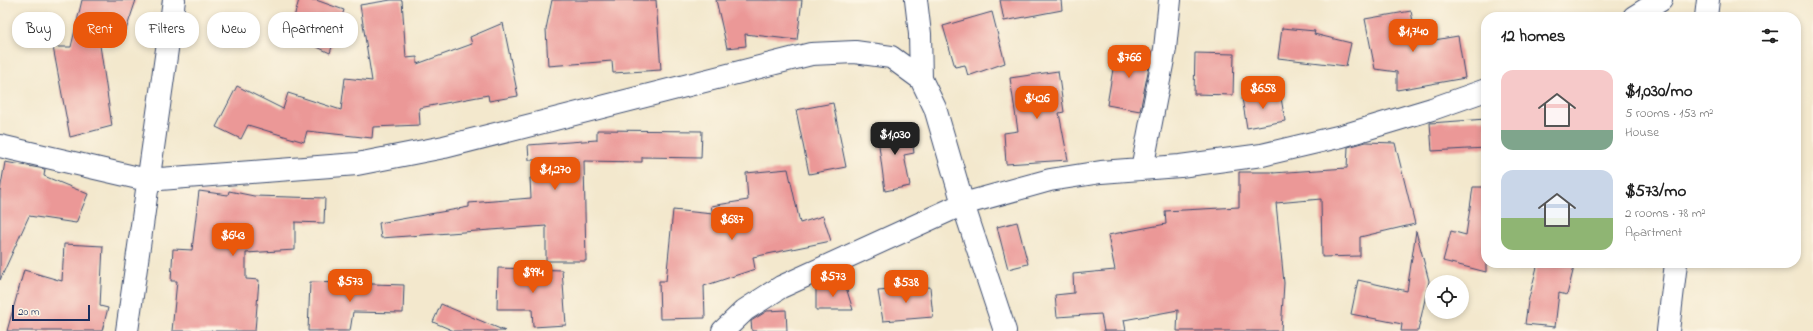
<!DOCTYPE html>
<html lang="en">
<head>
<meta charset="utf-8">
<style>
  :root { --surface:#fff; --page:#f6f6f6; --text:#222; --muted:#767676; --accent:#ea580c }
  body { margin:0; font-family:"Indie Flower",sans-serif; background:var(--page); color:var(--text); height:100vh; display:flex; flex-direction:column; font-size:15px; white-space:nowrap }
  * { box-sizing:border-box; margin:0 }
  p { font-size:13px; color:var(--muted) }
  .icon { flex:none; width:22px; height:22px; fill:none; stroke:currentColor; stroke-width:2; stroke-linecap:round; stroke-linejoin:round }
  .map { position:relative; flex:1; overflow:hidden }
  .side { position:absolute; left:1481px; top:12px; width:320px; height:256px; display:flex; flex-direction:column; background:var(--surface); border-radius:16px; box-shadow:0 2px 6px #0003 }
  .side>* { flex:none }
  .top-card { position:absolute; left:12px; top:12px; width:380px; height:36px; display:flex; gap:8px }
  .tools { position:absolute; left:1425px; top:275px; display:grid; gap:8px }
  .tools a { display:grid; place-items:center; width:44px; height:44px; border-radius:50%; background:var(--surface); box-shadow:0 2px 6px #0003; font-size:20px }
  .scale { position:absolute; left:12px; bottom:10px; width:78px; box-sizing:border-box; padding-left:4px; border:2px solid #1b2f5e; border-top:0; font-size:11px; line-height:14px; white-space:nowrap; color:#1b2f5e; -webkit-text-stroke:3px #fcf5e5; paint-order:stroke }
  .price { position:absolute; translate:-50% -34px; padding:0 9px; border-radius:8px; background:var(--accent); color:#fff; font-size:13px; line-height:26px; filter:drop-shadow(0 1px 2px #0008) }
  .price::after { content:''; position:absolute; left:50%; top:24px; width:12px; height:9px; margin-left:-6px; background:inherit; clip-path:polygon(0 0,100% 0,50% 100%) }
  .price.active { background:#222; color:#fff }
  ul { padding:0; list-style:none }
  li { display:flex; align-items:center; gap:12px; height:100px; padding:0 20px }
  li span { display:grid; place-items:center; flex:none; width:112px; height:80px; border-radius:12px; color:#555 }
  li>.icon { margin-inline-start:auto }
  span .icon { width:48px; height:48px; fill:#fffc; stroke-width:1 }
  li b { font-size:17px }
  h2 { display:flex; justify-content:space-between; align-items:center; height:48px; padding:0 20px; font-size:17px }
  .chip { padding:0 14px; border-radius:16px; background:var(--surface); box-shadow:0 2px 6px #0003; font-size:14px; line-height:36px }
  .chip.active { background:var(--accent); color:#fff }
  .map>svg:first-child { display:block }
  .building { fill:#eb9897 }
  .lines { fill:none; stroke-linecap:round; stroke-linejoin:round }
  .minor-casing { stroke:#3b4b6f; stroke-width:24 }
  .minor { stroke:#fff; stroke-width:22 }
</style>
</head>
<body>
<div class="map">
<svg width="1813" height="331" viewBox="0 0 1813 331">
  <rect width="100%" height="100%" fill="#fcf5e5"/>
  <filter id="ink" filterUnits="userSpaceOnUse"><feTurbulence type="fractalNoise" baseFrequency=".025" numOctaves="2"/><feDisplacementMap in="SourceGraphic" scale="8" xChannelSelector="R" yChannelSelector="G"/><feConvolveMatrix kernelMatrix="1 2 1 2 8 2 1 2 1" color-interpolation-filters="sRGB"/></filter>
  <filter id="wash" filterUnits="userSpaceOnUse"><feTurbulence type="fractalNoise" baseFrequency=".012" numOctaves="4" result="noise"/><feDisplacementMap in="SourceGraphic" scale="16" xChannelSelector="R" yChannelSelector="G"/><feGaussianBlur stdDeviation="0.9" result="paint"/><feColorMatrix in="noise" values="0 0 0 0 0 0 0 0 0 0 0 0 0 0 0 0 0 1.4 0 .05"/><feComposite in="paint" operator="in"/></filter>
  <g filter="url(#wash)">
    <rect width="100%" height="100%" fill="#f3e8cd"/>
    <g id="blocks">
      <path class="building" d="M82,0H136L126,30L97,25L112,126L70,137L53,47H71Z
        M299,0H316L344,10L330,53L289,34Z
        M391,0H402L406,58L417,57V64L472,44L470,37L503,23L518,96L489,101L488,95L419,108L420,125L373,127L372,138L307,131L304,142L248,125L241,139L216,127L237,86L283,109L288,93L341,110L345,78L372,81L360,5Z
        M552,0H656L661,70L613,73L612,61L548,66L546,29Z
        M716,0H802L797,40L745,34L746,46L727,48Z
        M1000,0H1061L1062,10L1004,21Z
        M1411,11L1417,43L1458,36L1465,78L1397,90V72L1375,69L1365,19Z
        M992,12L1005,63L968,76L965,65L955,67L943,26Z
        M1282,28L1315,31L1314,34L1351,43L1346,66L1278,58Z
        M1116,51L1152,52L1140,111L1107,105Z
        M1195,53L1234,54L1233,95L1194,94Z
        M1058,71L1064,112L1059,113L1068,160L1006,164L1004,133L1018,131L1010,78Z
        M1280,92L1285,121L1247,128L1242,98Z
        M833,103L846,167L809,174L796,110Z
        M1486,119V148L1432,151L1430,123Z
        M910,126L914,153L904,155L910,186L885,191L877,130Z
        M597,130L702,131L701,158L642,157V162L584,161L586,261H546V226L381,238L379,223L469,207V203L531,198L530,178L557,174L556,160H529L528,145L597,140Z
        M1366,142L1395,143L1415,224L1360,237V256L1322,257L1321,199L1276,203L1284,283L1281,331H1177L1178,310L1124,320L1126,331H1104L1101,314L1057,317L1055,295L1074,293L1073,274L1115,270L1108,235L1166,224L1165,211L1239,207V172H1273V173L1347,168L1348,147Z
        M5,162L45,169L44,176L88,194L76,223L29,216L0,280V191Z
        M788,169L800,223L823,216L831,241L753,257L755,269L704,286L705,318L660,319L659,281H666L673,210L713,214L711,206L748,200L746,173Z
        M1473,187H1486V272L1443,261L1451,231L1466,235Z
        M199,191L228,195L229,191L254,196L325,198L324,223L295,222V250L246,253V279L259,280L255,331H172L177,281H171L173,249L192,250Z
        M1017,222L1028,264L1008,269L997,227Z
        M1416,231L1429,281L1418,331H1401L1402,324L1351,314L1358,280L1407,291Z
        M64,244L103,246L100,306L108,308L102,331H7L24,270L62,281Z
        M1538,263H1575L1567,295L1559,293L1555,327L1525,324L1528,302Z
        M498,268L562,270L566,325L533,327L532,309H497Z
        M310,282L404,285L403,313L353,312L350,331H308Z
        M845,284L853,310H816V285Z
        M930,287L933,317L883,321L878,291Z
        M441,304L505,331H454L433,322Z
        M786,310L787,331H752L751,321L767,311Z"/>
    </g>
  </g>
  <g filter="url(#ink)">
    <use href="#blocks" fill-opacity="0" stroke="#3b4b6f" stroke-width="1"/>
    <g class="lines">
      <defs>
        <path id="minor" d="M916,0L920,34L921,79
          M1634,17L1661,0
          M1706,17L1708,0
          M0,146L147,180L357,164L444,147L811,54L855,52L891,57L921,79L935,108L963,204L1005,331
          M1142,169L1165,49L1170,0
          M127,331L174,0
          M723,331L745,310L781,287L963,204L1050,180L1101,172L1180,166L1262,155L1342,136L1432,109L1486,90
          M1668,331L1676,263"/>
      </defs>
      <use href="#minor" class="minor-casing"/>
      <use href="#minor" class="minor"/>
    </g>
  </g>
</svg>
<div class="tools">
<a><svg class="icon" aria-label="locate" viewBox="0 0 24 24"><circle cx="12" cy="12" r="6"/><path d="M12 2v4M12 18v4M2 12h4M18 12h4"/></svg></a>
</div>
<div class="scale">20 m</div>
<b class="price" style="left:1413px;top:53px">$1,740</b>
<b class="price" style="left:1129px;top:79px">$766</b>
<b class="price" style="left:1263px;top:110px">$658</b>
<b class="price" style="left:1037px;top:120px">$426</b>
<b class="price active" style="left:895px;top:156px">$1,030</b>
<b class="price" style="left:555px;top:191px">$1,270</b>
<b class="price" style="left:732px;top:241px">$687</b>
<b class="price" style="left:233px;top:257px">$643</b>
<b class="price" style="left:533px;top:294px">$994</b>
<b class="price" style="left:833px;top:298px">$573</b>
<b class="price" style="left:350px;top:303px">$573</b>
<b class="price" style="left:906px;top:304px">$538</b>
<div class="top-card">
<a class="chip">Buy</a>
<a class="chip active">Rent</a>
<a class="chip">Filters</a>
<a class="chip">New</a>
<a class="chip">Apartment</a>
</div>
<section class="side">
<h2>12 homes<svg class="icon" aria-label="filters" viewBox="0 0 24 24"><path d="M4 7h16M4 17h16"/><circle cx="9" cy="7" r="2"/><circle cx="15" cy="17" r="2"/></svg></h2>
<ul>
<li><span style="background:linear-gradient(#f6c9c9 75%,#7fa58c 0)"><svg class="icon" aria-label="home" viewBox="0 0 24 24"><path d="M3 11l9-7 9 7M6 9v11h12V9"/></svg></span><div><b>$1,030/mo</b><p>5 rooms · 153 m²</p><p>House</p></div></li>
<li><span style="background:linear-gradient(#c9d6e8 60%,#8fb573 0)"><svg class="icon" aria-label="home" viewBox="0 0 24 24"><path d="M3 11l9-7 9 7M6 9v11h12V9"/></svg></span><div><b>$573/mo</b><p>2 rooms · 78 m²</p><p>Apartment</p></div></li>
</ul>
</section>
</div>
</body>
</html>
